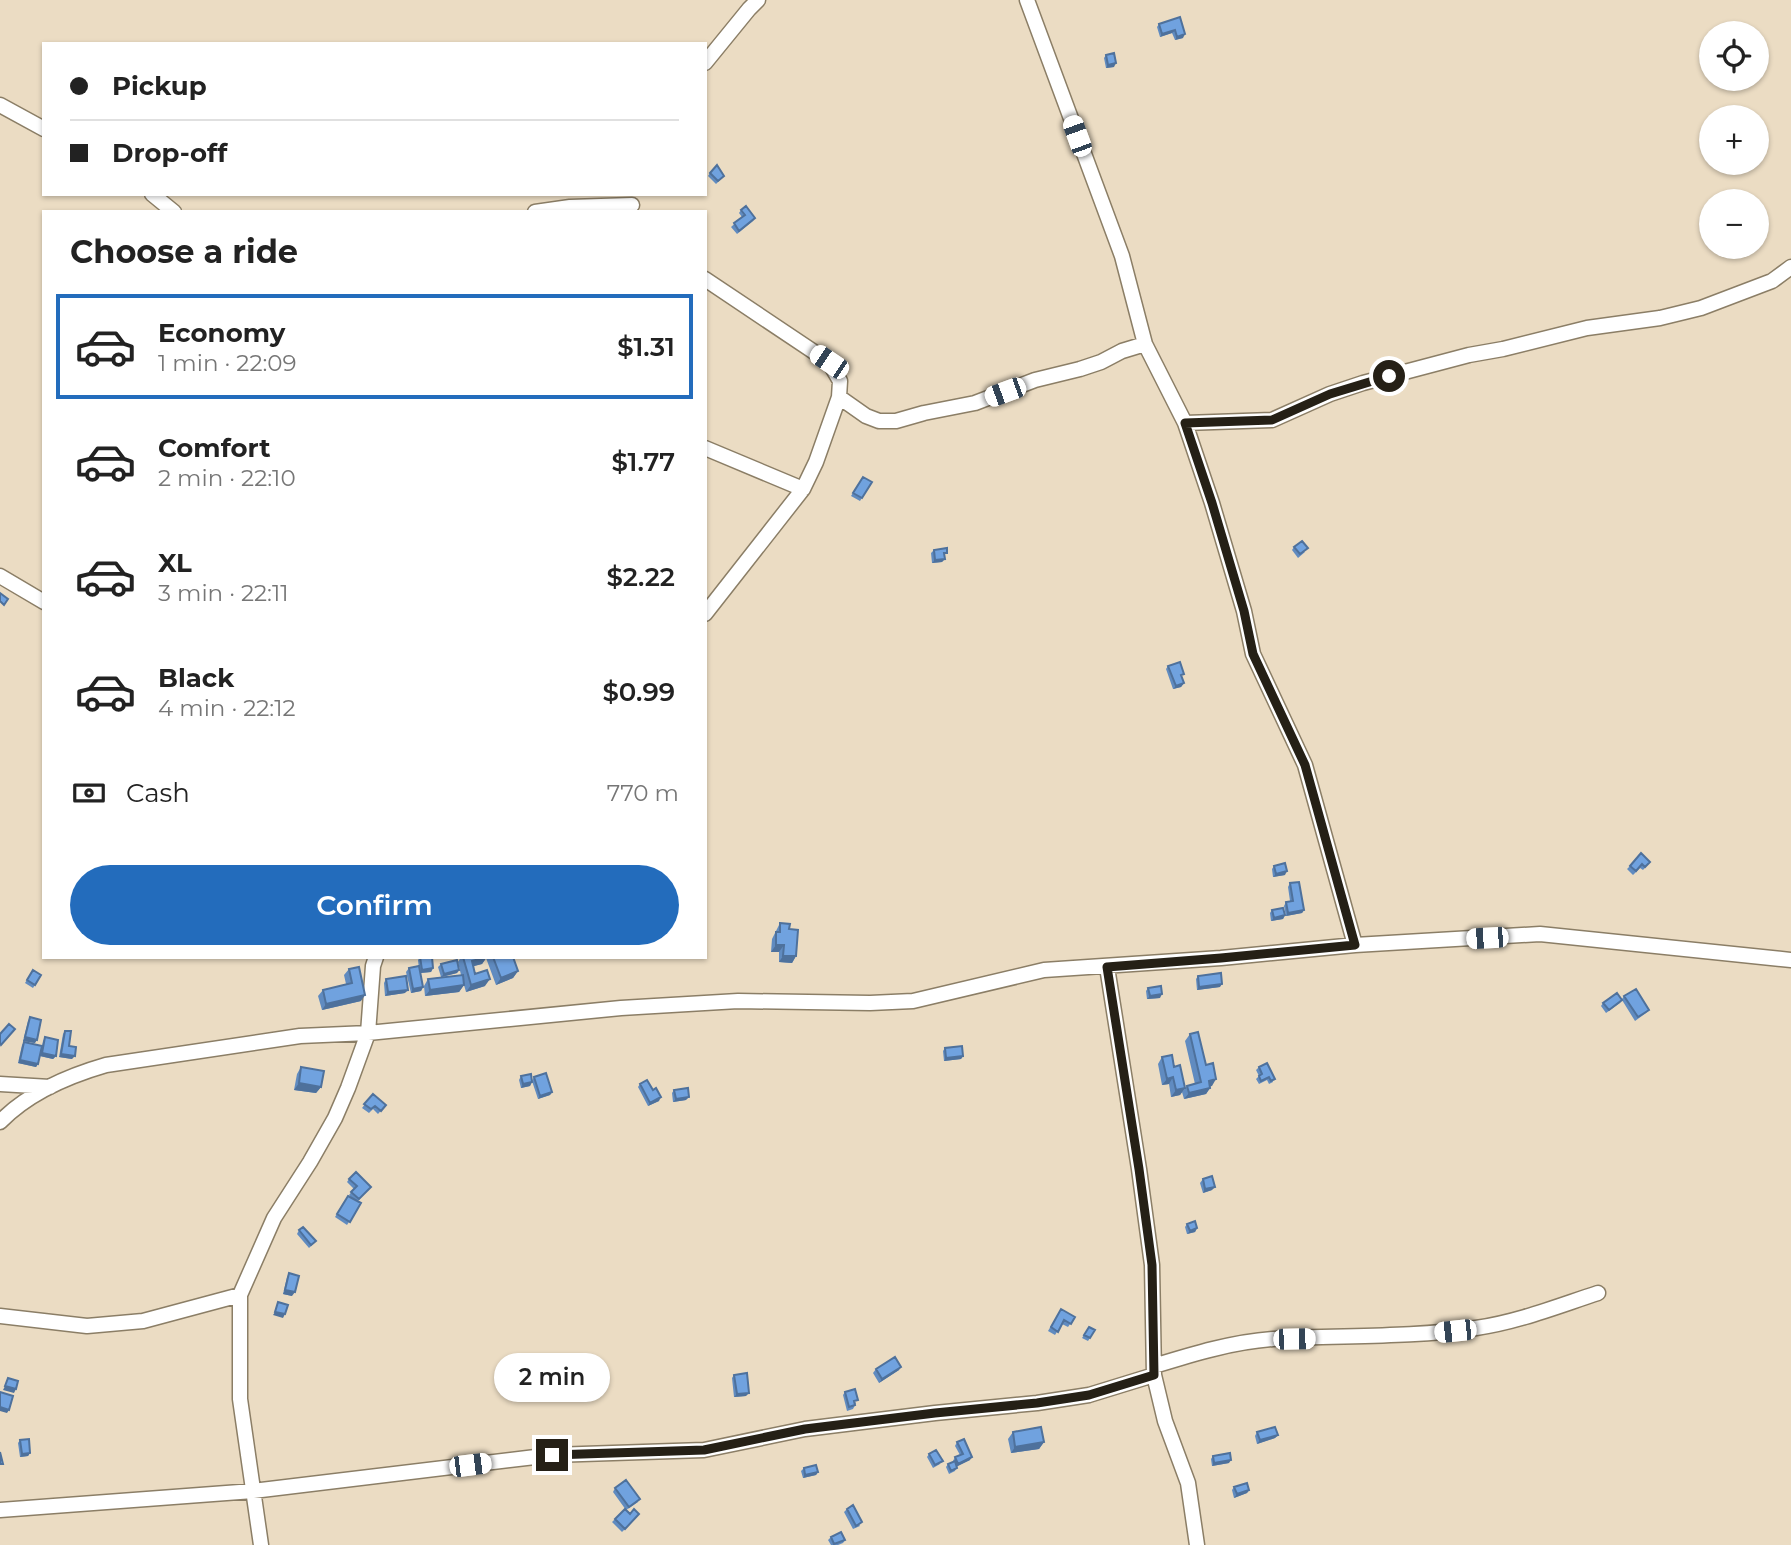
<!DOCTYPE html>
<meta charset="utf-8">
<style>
body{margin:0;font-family:Montserrat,sans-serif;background:#f6f6f6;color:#222;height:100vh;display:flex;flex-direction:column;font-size:26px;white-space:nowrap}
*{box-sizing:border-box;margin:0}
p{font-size:23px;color:#767676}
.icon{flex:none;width:38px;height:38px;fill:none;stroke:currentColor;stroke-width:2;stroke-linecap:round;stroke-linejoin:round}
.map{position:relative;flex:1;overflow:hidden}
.drawer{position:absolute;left:42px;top:210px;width:665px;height:749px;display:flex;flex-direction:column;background:#fff;border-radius:0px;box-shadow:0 2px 5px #0004}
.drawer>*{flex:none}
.guide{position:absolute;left:42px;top:42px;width:665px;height:154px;border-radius:0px;box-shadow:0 2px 5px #0004;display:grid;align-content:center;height:154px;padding:0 28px;background:#fff}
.controls{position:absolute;left:1699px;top:21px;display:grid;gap:14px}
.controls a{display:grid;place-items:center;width:70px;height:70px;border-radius:50%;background:#fff;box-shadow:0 2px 5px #0004;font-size:35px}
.end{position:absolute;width:32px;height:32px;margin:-16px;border:9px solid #252016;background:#fff;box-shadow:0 0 0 4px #fff}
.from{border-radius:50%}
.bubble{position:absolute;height:49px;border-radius:24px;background:#fff;box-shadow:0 2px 5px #0004;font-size:23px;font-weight:600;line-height:49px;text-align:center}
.car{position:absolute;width:21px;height:42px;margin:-21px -10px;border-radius:9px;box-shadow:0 0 5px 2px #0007;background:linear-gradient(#fff 24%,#345 0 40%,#fff 0 76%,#345 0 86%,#fff 0)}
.guide b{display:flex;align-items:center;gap:24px;height:66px;font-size:26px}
.guide b+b{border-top:2px solid #e0e0e0}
.guide i{width:18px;height:18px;background:#222}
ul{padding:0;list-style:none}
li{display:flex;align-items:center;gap:21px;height:105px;margin:0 14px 10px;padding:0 14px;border:4px solid transparent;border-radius:0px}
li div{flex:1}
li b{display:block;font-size:26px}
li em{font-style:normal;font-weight:600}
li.selected{border-color:#236cbc}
li>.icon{width:63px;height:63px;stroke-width:1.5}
h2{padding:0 28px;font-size:32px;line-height:84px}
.pay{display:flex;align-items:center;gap:18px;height:77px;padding:0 28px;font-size:26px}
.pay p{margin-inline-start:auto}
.action{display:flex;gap:14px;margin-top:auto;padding:14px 28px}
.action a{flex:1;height:80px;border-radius:42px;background:#236cbc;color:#fff;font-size:28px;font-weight:600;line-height:80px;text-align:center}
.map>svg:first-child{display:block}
</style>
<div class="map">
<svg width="1791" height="1545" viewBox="0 0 1791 1545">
<rect width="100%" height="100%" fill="#ebdcc3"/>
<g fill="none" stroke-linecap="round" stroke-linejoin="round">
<defs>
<path id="minor" d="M1027,0L1122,256L1145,344L1185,423L1212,503L1244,611L1253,654L1305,765L1355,945
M705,63L749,9L758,0
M0,105L44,129
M152,194L174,212
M535,212L570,207L632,205
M705,279L829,362L840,381L839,397L816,462L803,489L705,614
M839,397L866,416L879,421H896L924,413L975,403L1035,380L1080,369L1101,362L1122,351L1145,344
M1185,423L1272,420L1330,394L1363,383L1469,355L1503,349L1587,328L1660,318L1701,308L1772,281L1791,267
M705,448L803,489
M0,576L44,602
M1107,967L1139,1169L1152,1265L1154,1375L1165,1421L1188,1483L1197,1545
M0,1084L50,1087
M0,1122C28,1093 68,1076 106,1065L300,1036L368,1033L621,1008L738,1001L870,1003L913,1001L1044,970L1221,958L1355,945L1540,934L1791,960
M0,1316L87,1326L143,1321L240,1295
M1154,1366C1193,1354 1232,1342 1273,1339C1341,1335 1408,1338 1476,1328C1518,1322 1558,1306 1598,1293
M0,1510L253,1491L552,1455L704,1450L805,1429L935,1413L1037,1403L1089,1395L1154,1375
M261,1545L240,1399V1295L274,1218L310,1162L335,1118L348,1088L368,1033L373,966L376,957"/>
</defs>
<use href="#minor" stroke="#8b7e66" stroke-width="17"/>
<use href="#minor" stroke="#fff" stroke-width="14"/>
</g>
<path fill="#608bc0" d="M1180,17L1183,38L1175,40L1172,33L1160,37L1157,27L1159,24Z
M1106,55L1114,67L1106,68L1104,58Z
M710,173L721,179L716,184L708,176Z
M741,210L755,218L753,221L737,234L731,227L742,217L739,213Z
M863,477L872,482L860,501L851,496Z
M1294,547L1305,552L1298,558L1292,550Z
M934,550L945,556L942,562L932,563L931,553Z
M1168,666L1182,677L1184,683L1181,687L1173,689L1166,669Z
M1650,862L1643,870L1640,868L1633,875L1627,869L1630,866Z
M1274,866L1285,875L1273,877L1272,869Z
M1290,883L1304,910L1302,913L1286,916L1284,906L1286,902L1290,901L1288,887Z
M1272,910L1285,915L1283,919L1271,921L1270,913Z
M780,923L789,929L796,956L792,963L779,962V952H771L772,939Z
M420,957L433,968L431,972L420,973L423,987L421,991L411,993L406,972L409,968L419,969L418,960Z
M461,957H513L518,971L513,978L496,985L486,958L482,964L473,966L475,974L485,986L466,992L464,985L459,992L425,996L424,986L428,979L441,977L438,967L441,964L459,970L457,973L442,977L461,975L458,962Z
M349,969L361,1001L322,1010L318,996L323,990L346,984L344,975Z
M33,970L41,975L33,988L25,983Z
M1198,976L1220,987L1197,990L1196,979Z
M386,979L405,993L385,996L384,983Z
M1148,988L1160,998L1147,999L1146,991Z
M1624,996L1649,1010L1646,1013L1635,1021L1622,1000L1620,1003L1606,1013L1601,1006L1603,1003L1622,999Z
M30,1017L35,1043L23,1041L28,1021Z
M65,1031L69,1046L72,1059L59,1057L63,1034Z
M1190,1034L1206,1065L1212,1086H1210V1088L1206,1094L1184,1099L1182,1092L1187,1086L1195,1084L1185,1041Z
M45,1037L56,1056L53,1059L40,1056L38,1064L36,1067L18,1063L22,1045L24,1042L42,1046L43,1041Z
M945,1048L963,1056L961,1059L944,1061L943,1051Z
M1162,1057L1174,1067L1185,1088L1180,1095L1171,1097L1169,1084L1162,1085L1158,1064Z
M1267,1063L1273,1082L1269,1084L1267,1080L1259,1084L1256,1079L1259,1076L1256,1070L1259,1067Z
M301,1067L321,1087L316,1093L294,1090L297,1074Z
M521,1076L532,1081L534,1077L552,1092L550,1095L538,1099L532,1081L530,1086L521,1088L519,1080Z
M640,1084L659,1101L648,1106L638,1087Z
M674,1090L686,1100L673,1102L672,1093Z
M373,1094L386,1105L378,1114L373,1109L369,1113L362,1108Z
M349,1179L371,1187L358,1201L361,1203L347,1225L335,1217L348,1196L352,1198L349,1195L354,1189L347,1182Z
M1203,1179L1212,1190L1203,1193L1200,1183Z
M1187,1224L1197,1228L1195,1232L1187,1234L1185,1227Z
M299,1230L316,1241L309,1248L297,1234Z
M289,1273L292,1296L283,1294L287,1277Z
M1061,1309L1075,1317L1068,1327L1062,1324L1055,1335L1048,1331Z
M1089,1327L1095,1330L1088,1341L1082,1338Z
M876,1369L899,1370L879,1383L873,1373Z
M734,1375L746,1396L734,1397L732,1378Z
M845,1392L856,1403L853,1409L847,1411L843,1395Z
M1013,1432L1044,1442L1039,1449L1011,1453L1008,1439Z
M1257,1432L1278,1435L1275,1438L1257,1444L1255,1436Z
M20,1440L30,1453L28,1456L20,1457L18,1443Z
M957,1442L970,1460L957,1466L955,1471L949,1474L946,1467L948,1464L953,1462V1461L955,1457L960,1455L955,1446Z
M929,1454L940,1464L933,1468L927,1457Z
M1213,1456L1229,1463L1212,1466L1211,1459Z
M804,1468L818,1472L816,1475L803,1478L801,1471Z
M1234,1487L1249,1490L1247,1493L1234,1498L1232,1490Z
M615,1488L638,1502L626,1510L637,1517L622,1532L612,1522L615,1519L626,1510L613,1492Z
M847,1509L860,1526L853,1529L844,1512Z
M831,1537L845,1540L843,1543L838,1545H831L828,1540Z"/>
<path fill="#4e719c" d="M1175,30L1172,33L1160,37L1162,34Z
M1185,34L1183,38L1175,40L1177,37Z
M1116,63L1114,67L1106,68L1108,65Z
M945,559L942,562L932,563L935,560Z
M1184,683L1181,687L1173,689L1176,686Z
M1287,871L1285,875L1273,877L1276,874Z
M1304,910L1302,913L1286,916L1288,913Z
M1285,915L1283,919L1271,921L1274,918Z
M776,945H784L779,952H771Z
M783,956H796L792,963L779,962Z
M487,957L482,964L467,968L472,961Z
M433,968L431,972L420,973L422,970Z
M459,970L457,973L441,977L444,974Z
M518,971L513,978L496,985L501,978Z
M490,979L485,986L466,992L471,985Z
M1222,984L1220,987L1197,990L1199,987Z
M464,985L459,992L425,996L430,990Z
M423,987L421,991L411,993L413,989Z
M408,990L405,993L385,996L388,992Z
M1162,994L1160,998L1147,999L1150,996Z
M365,995L361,1001L322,1010L326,1004Z
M25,1037L37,1040L35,1043L23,1041Z
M42,1053L56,1056L53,1059L40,1056Z
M61,1054L75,1056L72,1059L59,1057Z
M963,1056L961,1059L944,1061L946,1058Z
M20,1060L38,1064L36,1067L18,1063Z
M1173,1077L1169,1084L1162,1085L1167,1079Z
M1216,1079L1212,1086L1204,1088L1209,1081Z
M532,1082L530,1086L521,1088L523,1084Z
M299,1083L321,1087L316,1093L294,1090Z
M1185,1088L1180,1095L1171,1097L1176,1090Z
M1210,1088L1206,1094L1184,1099L1189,1093Z
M552,1092L550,1095L538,1099L540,1096Z
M661,1097L659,1101L648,1106L650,1103Z
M689,1097L686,1100L673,1102L676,1099Z
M1215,1187L1212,1190L1203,1193L1205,1189Z
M1197,1228L1195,1232L1187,1234L1190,1231Z
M285,1290L295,1292L292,1296L283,1294Z
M275,1312L285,1314L283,1318L273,1315Z
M901,1367L899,1370L879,1383L882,1379Z
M5,1386L16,1389L14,1393L3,1390Z
M749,1393L746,1396L734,1397L737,1394Z
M0,1407L9,1410L7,1413L0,1411Z
M1278,1435L1275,1438L1257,1444L1260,1440Z
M1044,1442L1039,1449L1011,1453L1015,1447Z
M30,1453L28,1456L20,1457L22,1454Z
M972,1457L970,1460L956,1467L958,1464Z
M1231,1460L1229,1463L1212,1466L1214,1463Z
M818,1472L816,1475L803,1478L805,1475Z
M1249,1490L1247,1493L1234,1498L1237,1494Z"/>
<path fill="#70a2df" stroke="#4e719c" stroke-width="2" d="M1180,17L1185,34L1177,37L1175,30L1162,34L1159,24Z
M1114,53L1116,63L1108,65L1106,55Z
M717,165L724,176L718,181L710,173Z
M746,206L755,218L739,231L734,223L745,215L741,210Z
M863,477L872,482L862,498L853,493Z
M1302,541L1308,548L1300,554L1294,547Z
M947,548V553H944L945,559L935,560L934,550Z
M0,593L8,599L4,605L0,601Z
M1180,662L1184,674L1181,675L1184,683L1176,686L1168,666Z
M1641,853L1650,862L1645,867L1642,864L1636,871L1630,866Z
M1285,863L1287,871L1276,874L1274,866Z
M1299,882L1304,910L1288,913L1286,902L1293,901L1290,883Z
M1283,908L1285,915L1274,918L1272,910Z
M780,923L790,924L789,929L798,930L796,956H783L784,945H776V932H780Z
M420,957H432L433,968L422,970Z
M463,957H487L472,961L475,974L487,970L490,979L471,985Z
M493,957H513L518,971L501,978Z
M457,960L459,970L444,974L441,964Z
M419,966L423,987L413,989L409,968Z
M359,967L365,995L326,1004L323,990L352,983L349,969Z
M33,970L41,975L35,985L27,980Z
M1221,973L1222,984L1199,987L1198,976Z
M463,975L464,985L430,990L428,979Z
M406,976L408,990L388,992L386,979Z
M1161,986L1162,994L1150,996L1148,988Z
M1636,989L1649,1010L1638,1017L1624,996Z
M1617,993L1622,1000L1609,1010L1603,1003Z
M30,1017L41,1020L37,1040L25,1037Z
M9,1024L15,1029L1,1045L0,1043V1034Z
M65,1031H71L69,1046L76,1047L75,1056L61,1054Z
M1198,1032L1206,1065L1213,1063L1216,1079L1209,1081L1210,1088L1189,1093L1187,1086L1201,1082L1190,1034Z
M45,1037L58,1040L56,1056L42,1053Z
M24,1042L42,1046L38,1064L20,1060Z
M962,1046L963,1056L946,1058L945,1048Z
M1172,1055L1174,1067L1180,1065L1185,1088L1176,1090L1173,1077L1167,1079L1162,1057Z
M1267,1063L1275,1079L1271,1081L1269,1077L1261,1081L1259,1076L1262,1074L1259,1067Z
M301,1067L324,1071L321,1087L299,1083Z
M546,1073L552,1092L540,1096L534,1077Z
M531,1074L532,1082L523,1084L521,1076Z
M647,1080L653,1090L656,1088L661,1097L650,1103L640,1084Z
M688,1088L689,1097L676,1099L674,1090Z
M373,1094L386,1105L381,1111L375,1106L371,1109L364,1104Z
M356,1172L371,1187L359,1199L351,1192L357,1186L349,1179Z
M1212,1176L1215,1187L1205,1189L1203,1179Z
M348,1196L361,1203L350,1222L337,1214Z
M1195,1221L1197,1228L1190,1231L1187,1224Z
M303,1227L316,1241L311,1245L299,1230Z
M289,1273L299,1276L295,1292L285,1290Z
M278,1302L288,1305L285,1314L275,1312Z
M1061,1309L1075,1317L1071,1324L1064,1320L1058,1332L1051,1327Z
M1089,1327L1095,1330L1090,1338L1084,1335Z
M895,1357L901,1367L882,1379L876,1369Z
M747,1373L749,1393L737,1394L734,1375Z
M8,1378L18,1381L16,1389L5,1386Z
M855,1389L858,1400L854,1401L855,1405L849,1407L845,1392Z
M0,1392L13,1396L9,1410L0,1407Z
M1041,1427L1044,1442L1015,1447L1013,1432Z
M1275,1427L1278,1435L1260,1440L1257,1432Z
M29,1439L30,1453L22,1454L20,1440Z
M964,1439L972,1457L958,1464L955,1457L963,1454L957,1442Z
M936,1450L943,1461L935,1465L929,1454Z
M0,1452L3,1464H0Z
M1230,1453L1231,1460L1214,1463L1213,1456Z
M955,1461L957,1468L951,1471L948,1464Z
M816,1465L818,1472L805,1475L804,1468Z
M626,1480L640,1499L629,1507L615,1488Z
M1247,1483L1249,1490L1237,1494L1234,1487Z
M853,1505L862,1522L856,1526L847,1509Z
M625,1509L630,1514L634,1509L639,1514L625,1529L615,1519Z
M841,1532L845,1540L834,1544L831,1537Z"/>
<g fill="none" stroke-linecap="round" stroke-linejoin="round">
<path stroke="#252016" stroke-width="9" d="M552,1455L704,1450L805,1429L935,1413L1037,1403L1089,1395L1154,1375L1152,1265L1139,1169L1107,967L1221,958L1355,945L1305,765L1253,654L1244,611L1212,503L1185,423L1272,420L1330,394L1389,376"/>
</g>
</svg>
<div class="controls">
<a><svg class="icon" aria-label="locate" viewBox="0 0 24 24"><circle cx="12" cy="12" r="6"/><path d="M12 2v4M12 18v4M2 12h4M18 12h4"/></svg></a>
<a>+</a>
<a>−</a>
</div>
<i class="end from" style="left:1389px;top:376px"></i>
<i class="end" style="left:552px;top:1455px"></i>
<div class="bubble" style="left:494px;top:1353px;width:116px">2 min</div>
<i class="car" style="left:1077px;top:136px;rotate:340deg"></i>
<i class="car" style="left:829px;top:362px;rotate:304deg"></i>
<i class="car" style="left:1005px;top:392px;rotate:250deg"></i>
<i class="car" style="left:1487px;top:938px;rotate:267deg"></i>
<i class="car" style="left:1455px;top:1331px;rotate:264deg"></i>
<i class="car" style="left:1294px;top:1339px;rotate:89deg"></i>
<i class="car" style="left:470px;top:1465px;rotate:83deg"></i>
<div class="guide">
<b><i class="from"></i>Pickup</b>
<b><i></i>Drop-off</b>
</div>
<section class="drawer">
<h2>Choose a ride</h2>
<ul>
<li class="selected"><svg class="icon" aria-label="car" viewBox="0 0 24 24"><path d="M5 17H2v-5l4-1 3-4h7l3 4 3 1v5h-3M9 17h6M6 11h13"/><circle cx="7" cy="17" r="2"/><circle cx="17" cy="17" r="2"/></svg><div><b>Economy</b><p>1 min · 22:09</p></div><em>$1.31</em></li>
<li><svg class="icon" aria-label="car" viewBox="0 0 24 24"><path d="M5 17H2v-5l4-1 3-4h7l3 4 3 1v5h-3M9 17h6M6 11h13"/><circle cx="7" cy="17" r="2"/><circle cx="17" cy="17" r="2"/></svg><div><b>Comfort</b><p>2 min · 22:10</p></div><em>$1.77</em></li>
<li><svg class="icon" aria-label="car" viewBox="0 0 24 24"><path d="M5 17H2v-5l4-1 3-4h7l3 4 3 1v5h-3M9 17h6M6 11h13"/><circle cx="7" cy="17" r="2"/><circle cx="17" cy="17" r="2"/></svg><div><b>XL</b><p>3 min · 22:11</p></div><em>$2.22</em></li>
<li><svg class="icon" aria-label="car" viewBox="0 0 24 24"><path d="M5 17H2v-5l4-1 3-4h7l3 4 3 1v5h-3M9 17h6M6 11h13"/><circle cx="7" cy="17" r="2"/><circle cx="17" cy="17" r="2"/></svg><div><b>Black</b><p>4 min · 22:12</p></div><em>$0.99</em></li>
</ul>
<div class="pay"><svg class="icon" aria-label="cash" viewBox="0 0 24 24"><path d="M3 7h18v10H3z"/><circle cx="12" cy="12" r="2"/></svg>Cash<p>770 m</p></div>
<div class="action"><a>Confirm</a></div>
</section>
</div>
